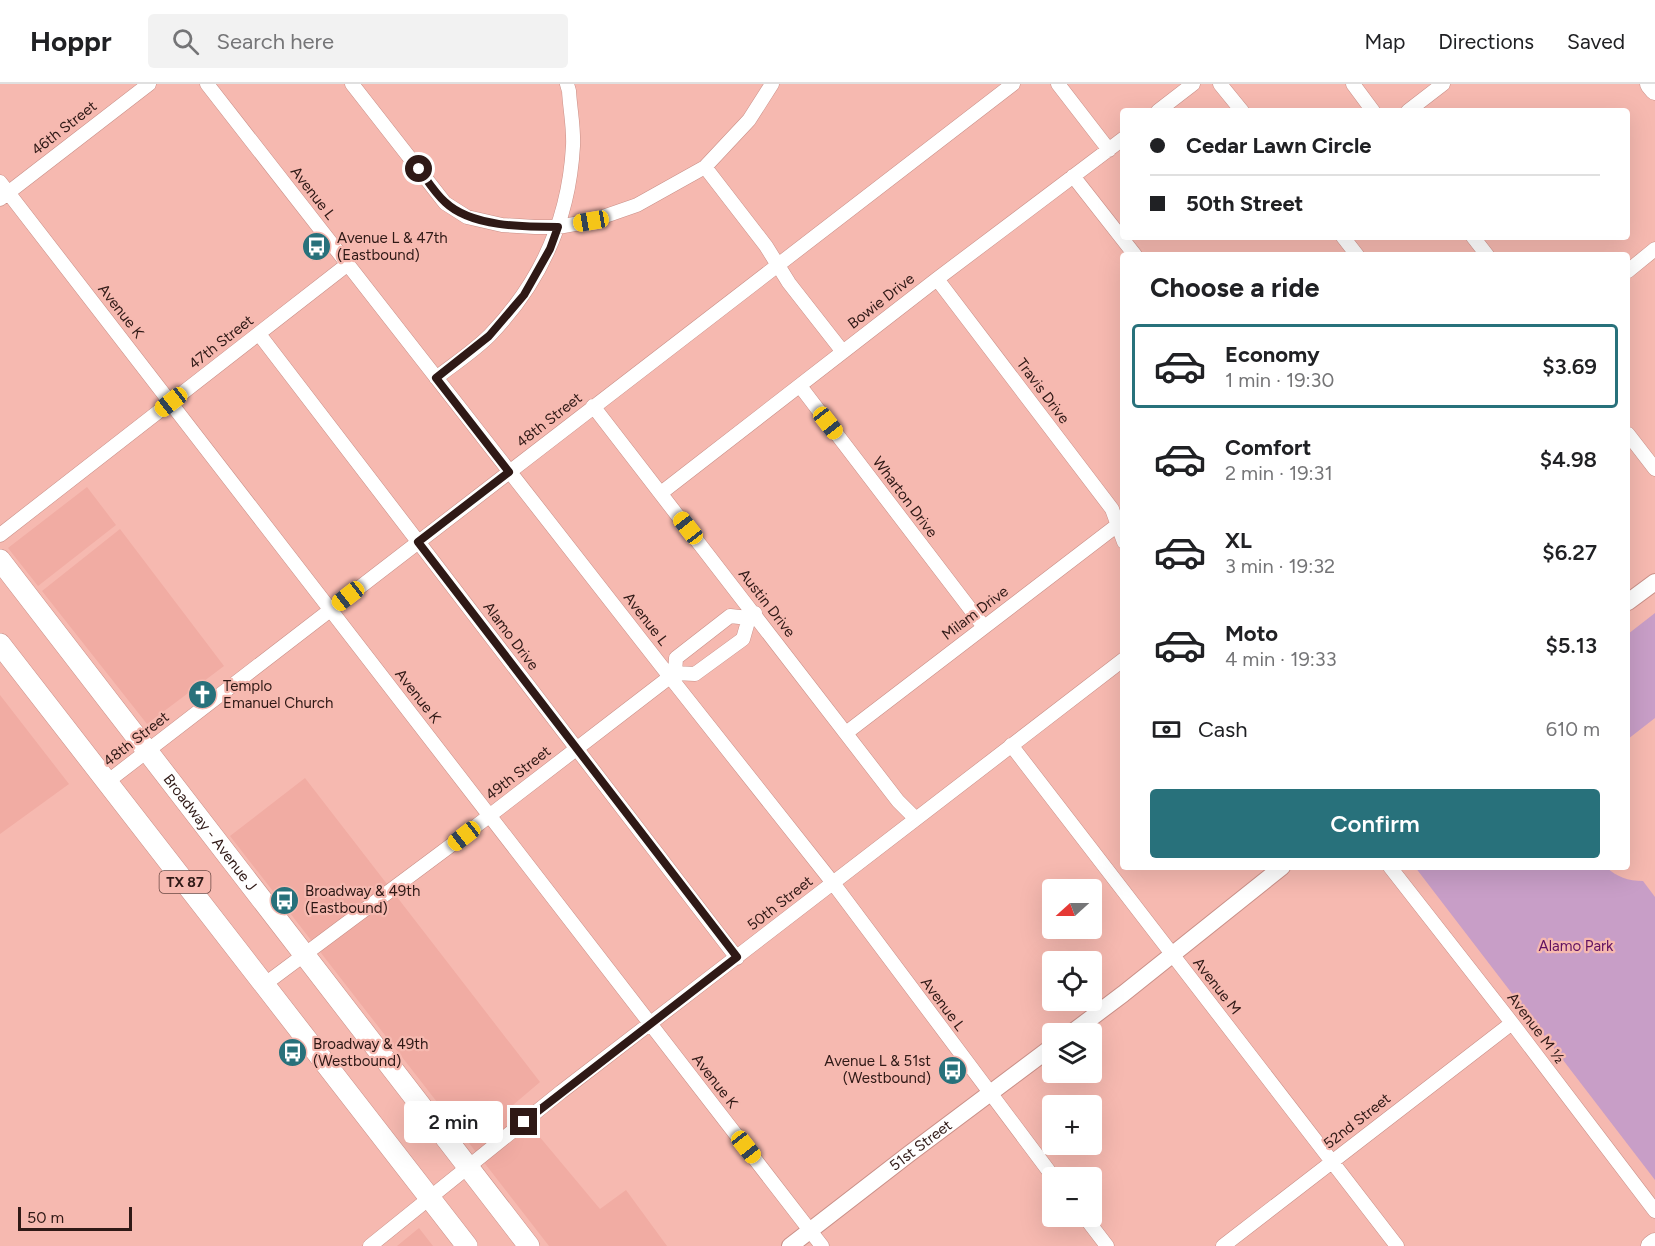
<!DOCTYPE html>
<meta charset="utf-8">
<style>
body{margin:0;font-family:Figtree,sans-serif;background:#f2f2f2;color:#202124;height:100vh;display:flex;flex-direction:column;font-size:22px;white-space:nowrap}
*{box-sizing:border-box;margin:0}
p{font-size:20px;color:#757577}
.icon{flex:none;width:33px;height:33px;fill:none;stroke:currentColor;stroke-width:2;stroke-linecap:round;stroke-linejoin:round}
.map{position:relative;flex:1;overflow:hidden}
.drawer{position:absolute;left:1120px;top:168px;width:510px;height:618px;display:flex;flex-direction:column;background:#fff;border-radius:6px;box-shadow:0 6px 24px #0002}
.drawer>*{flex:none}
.banner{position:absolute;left:1120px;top:24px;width:510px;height:132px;border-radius:6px;box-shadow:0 6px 24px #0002;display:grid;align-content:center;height:132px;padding:0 30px;background:#fff}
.needle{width:39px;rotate:249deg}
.controls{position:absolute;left:1042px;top:795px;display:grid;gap:12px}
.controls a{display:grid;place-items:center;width:60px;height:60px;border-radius:6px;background:#fff;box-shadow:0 6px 24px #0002;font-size:30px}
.scale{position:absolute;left:18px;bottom:15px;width:114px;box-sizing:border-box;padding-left:6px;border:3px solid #2f1916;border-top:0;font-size:16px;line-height:21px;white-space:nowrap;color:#2f1916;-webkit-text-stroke:4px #f6b9b0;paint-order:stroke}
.end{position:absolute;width:27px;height:27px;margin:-14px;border:8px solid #2f1916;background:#fff;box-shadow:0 0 0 3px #fff}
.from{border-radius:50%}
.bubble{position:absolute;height:42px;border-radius:6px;background:#fff;box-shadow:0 6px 24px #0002;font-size:20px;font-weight:600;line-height:42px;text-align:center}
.car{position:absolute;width:18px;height:36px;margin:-18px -9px;border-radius:8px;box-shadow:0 0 4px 2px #0007;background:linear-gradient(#f5c518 24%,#345 0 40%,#f5c518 0 76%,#345 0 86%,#f5c518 0)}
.banner b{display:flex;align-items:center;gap:21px;height:57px;font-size:22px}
.banner b+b{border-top:2px solid #e0e0e0}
.banner i{width:15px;height:15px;background:#202124}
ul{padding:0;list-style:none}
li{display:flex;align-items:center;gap:18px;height:84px;margin:0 12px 9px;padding:0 18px;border:3px solid transparent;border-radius:6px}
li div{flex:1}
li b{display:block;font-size:22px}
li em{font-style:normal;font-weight:600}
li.current{border-color:#28717b}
li>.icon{width:54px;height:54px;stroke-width:1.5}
h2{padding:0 30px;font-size:27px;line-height:72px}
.pay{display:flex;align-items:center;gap:15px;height:66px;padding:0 30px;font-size:22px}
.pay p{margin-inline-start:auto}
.cta{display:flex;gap:12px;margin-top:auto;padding:12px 30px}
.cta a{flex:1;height:69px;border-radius:6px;background:#28717b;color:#fff;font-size:24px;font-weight:600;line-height:69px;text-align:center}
header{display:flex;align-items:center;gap:36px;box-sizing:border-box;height:84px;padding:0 30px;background:#fff;border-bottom:2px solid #e0e0e0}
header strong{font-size:28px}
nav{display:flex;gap:33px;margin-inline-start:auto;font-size:21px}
.search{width:420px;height:54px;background:#f2f2f2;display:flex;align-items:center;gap:15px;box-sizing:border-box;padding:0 21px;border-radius:6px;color:#757577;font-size:22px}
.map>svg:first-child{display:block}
</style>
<header>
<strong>Hoppr</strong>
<div class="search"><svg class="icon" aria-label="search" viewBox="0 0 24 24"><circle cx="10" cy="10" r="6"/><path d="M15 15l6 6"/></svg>Search here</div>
<nav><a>Map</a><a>Directions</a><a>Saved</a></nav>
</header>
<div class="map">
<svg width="1655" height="1162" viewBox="0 0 1655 1162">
<rect width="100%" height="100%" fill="#f6b9b0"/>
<path fill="#f1aca3" d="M87,403L116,441L38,502L8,464Z
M120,445L224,582L147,640L42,507Z
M0,611L69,700L0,750Z
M305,694L540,998L513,1021L600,1125L626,1106L667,1162H549L230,752Z
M419,1144L433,1162H397Z"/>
<path fill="#c89ec7" d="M1655,529V634L1628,655V550Z
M1415,783H1606C1617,793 1628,797 1643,797L1655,813V1096Z"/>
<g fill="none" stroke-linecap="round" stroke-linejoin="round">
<defs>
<path id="minor" d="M207,0L670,593L833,799L1054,1094
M352,0L445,119L467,133L502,141L535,143H558L591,137L637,121L705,83L749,36L772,0
M1058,0L1109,66
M1220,0L1242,27
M1353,0L1373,27
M1158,27L1193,0
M1408,27L1443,0
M705,83L766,162L789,199L843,268
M1073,92L1135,171
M0,98L822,1162
M0,115L149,0
M1343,153L1357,171
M1473,153L1487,171
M1628,187L1655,165
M937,195L1112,425L1124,458
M259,250L737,874
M436,294C454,280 474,267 490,251C541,198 569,135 573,62C574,44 570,25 569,7L567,0
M800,302L984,543
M593,322L898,717L916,735
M1628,350L1655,385
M661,409L937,195L1124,54
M0,451L348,180
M675,589L676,574L730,532L749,534
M846,649L1124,436
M1011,661L1397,1162
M107,698L1013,0
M1390,783L1512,939L1655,1127
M265,900L450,762L675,589L695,590L743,555L749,534L755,529
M1084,1132L1107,1162
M370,1162L561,1008L1124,575
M1223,1162L1512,939"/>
<g id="tertiary">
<path d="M1628,518L1655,498"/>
<path d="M1070,950L1123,910L1282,783"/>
<path id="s1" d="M790,1162L909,1070L1053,962"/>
</g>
<path id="secondary" d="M1650,0L1655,6
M1651,1162L1655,1159"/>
<g id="primary">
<path id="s2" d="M0,476L529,1162"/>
<path d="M0,560L467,1162"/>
</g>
</defs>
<use href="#minor" stroke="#c98f87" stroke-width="15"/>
<use href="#tertiary" stroke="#c98f87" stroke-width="18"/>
<use href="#secondary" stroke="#c98f87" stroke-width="21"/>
<use href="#primary" stroke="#c98f87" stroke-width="22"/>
<use href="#minor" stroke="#fff" stroke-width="14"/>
<use href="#tertiary" stroke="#fff" stroke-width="16"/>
<use href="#secondary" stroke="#fff" stroke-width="20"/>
<use href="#primary" stroke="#fff" stroke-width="21"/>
</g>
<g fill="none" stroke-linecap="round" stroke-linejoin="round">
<path stroke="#2f1916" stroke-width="8" d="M419,85C427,96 435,109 445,118C471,143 524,143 558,143L550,165L524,211L489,252L436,294L509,388L418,458L737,873L524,1038"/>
</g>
<defs>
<symbol id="bus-disc" viewBox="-11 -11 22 22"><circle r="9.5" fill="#28717b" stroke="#f6b9b0"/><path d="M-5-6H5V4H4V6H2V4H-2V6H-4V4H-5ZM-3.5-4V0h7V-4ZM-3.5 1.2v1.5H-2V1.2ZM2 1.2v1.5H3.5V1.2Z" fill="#fff"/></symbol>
<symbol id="church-disc" viewBox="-11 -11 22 22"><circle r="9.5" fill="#28717b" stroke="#f6b9b0"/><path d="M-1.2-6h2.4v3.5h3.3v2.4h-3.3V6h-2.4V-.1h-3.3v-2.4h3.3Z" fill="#fff"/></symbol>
</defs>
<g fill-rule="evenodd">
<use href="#bus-disc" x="300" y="146" width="33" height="33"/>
<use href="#church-disc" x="186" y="594" width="33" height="33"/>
<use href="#bus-disc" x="268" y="800" width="33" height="33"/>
<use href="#bus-disc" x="276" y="952" width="33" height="33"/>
<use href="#bus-disc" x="936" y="970" width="33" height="33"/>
</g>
<g text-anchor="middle" stroke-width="4.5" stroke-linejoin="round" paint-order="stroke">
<rect fill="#f6b9b0" stroke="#6b4944" stroke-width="1.5" x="159.5" y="787" width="51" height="22" rx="4.5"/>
<g font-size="14" font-weight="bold" fill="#2f1916">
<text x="185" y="803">TX 87</text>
</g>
<g font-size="15" fill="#2f1916" stroke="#f6b9b0">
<text transform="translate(64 44) rotate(-38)" y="5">46th Street</text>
<text transform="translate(313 109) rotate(52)" y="5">Avenue L</text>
<text transform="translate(881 217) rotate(-38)" y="5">Bowie Drive</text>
<text transform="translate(121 227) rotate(52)" y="5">Avenue K</text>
<text transform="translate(221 258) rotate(-38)" y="5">47th Street</text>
<text transform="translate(1043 307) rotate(53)" y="5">Travis Drive</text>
<text transform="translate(549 336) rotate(-38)" y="5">48th Street</text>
<text transform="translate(905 413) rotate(53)" y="5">Wharton Drive</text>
<text transform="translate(767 519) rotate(52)" y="5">Austin Drive</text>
<text transform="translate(975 529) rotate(-37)" y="5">Milam Drive</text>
<text transform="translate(646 535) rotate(52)" y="5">Avenue L</text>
<text transform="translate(511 552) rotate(53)" y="5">Alamo Drive</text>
<text transform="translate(418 612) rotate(52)" y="5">Avenue K</text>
<text transform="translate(136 655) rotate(-38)" y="5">48th Street</text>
<text transform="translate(518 689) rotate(-38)" y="5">49th Street</text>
<text dy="5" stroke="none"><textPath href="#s2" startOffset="344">Broadway - Avenue J</textPath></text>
<text transform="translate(780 819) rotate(-38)" y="5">50th Street</text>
<text transform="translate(1217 902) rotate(52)" y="5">Avenue M</text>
<text transform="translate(943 920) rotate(53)" y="5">Avenue L</text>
<text transform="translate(1536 944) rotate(53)" y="5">Avenue M ½</text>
<text transform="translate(715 997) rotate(52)" y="5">Avenue K</text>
<text transform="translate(1357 1037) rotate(-38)" y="5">52nd Street</text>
<text dy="5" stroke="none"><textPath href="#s1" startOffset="165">51st Street</textPath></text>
</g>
<g font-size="15" fill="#2f1916" stroke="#f6b9b0" text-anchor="start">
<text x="337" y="159">Avenue L &amp; 47th<tspan x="337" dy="17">(Eastbound)</tspan></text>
<text x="223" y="607">Templo<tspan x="223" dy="17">Emanuel Church</tspan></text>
<text x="305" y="812">Broadway &amp; 49th<tspan x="305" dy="17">(Eastbound)</tspan></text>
<text x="313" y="965">Broadway &amp; 49th<tspan x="313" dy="17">(Westbound)</tspan></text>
<text x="931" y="982" text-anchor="end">Avenue L &amp; 51st<tspan x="931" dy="17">(Westbound)</tspan></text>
</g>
<g font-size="15" fill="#611261" stroke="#f6b9b0">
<text x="1576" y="867">Alamo Park</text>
</g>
</g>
</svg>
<div class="controls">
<a><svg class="needle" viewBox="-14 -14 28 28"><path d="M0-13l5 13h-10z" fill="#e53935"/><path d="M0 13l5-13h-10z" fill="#757577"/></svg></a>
<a><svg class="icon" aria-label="locate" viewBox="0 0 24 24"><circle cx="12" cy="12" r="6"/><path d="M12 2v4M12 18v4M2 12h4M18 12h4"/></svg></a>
<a><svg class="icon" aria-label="layers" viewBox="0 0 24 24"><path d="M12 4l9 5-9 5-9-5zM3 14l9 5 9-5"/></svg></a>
<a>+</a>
<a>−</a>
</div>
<div class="scale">50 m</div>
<i class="end from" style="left:419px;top:85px"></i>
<i class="end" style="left:524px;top:1038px"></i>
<div class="bubble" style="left:404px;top:1017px;width:99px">2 min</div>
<i class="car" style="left:591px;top:137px;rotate:260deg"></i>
<i class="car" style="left:171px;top:318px;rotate:232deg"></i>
<i class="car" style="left:828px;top:339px;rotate:142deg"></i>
<i class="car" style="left:688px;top:444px;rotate:322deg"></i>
<i class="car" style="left:348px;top:512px;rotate:232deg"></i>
<i class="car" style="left:464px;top:752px;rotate:232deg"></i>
<i class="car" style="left:746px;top:1063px;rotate:142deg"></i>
<div class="banner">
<b><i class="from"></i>Cedar Lawn Circle</b>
<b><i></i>50th Street</b>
</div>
<section class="drawer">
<h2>Choose a ride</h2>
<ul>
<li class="current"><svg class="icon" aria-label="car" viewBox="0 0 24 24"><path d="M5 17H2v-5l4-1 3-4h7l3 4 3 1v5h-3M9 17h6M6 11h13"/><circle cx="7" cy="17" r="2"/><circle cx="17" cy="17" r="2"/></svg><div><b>Economy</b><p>1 min · 19:30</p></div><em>$3.69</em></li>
<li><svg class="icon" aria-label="car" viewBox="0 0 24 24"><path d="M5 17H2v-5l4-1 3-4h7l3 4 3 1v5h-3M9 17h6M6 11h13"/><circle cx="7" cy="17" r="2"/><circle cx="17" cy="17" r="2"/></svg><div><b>Comfort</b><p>2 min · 19:31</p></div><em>$4.98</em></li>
<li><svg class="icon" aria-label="car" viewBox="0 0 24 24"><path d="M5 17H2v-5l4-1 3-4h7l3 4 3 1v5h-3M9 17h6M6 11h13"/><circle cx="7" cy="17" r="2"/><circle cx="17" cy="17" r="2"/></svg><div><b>XL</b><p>3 min · 19:32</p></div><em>$6.27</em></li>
<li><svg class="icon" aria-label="car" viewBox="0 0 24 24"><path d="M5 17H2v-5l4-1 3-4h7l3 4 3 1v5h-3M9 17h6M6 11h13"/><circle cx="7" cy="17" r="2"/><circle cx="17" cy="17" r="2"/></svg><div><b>Moto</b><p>4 min · 19:33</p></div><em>$5.13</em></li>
</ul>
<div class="pay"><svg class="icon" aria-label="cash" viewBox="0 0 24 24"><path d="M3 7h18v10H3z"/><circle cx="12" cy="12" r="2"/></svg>Cash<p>610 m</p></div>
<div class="cta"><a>Confirm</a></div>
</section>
</div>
